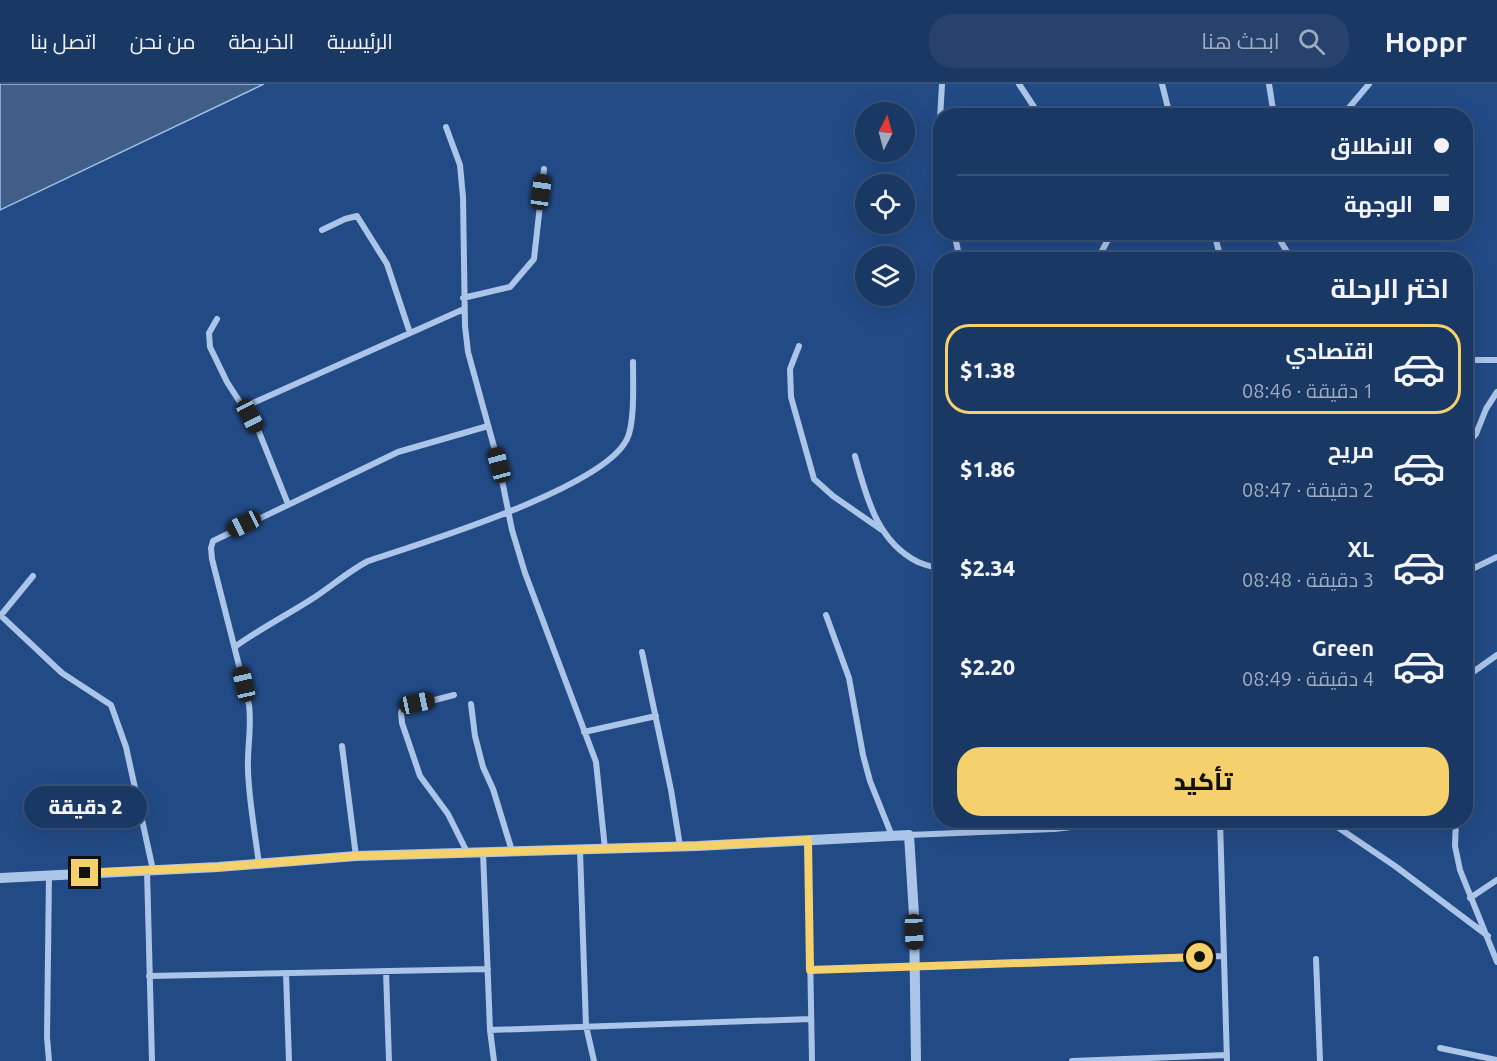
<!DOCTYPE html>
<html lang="ar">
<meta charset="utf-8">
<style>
body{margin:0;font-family:Ubuntu,Cairo,sans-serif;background:#27436d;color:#f1f3f6;direction:rtl;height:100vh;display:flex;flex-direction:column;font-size:22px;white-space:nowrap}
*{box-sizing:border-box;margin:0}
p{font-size:20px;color:#9facbf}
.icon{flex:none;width:33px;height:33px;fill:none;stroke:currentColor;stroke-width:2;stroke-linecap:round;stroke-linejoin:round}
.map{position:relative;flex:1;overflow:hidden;direction:ltr}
.drawer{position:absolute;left:933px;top:168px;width:540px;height:576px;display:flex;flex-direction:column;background:#1a3864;border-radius:24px;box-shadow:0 6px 24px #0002,0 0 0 2px #385278;direction:rtl}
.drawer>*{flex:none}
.guide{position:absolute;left:933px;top:24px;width:540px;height:132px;border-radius:24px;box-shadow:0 6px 24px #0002,0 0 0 2px #385278;direction:rtl;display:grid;align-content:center;height:132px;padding:0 24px;background:#1a3864}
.needle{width:39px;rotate:6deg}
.controls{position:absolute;left:855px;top:18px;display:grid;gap:12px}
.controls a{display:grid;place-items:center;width:60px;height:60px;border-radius:50%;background:#1a3864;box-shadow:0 6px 24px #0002,0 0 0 2px #385278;font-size:30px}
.end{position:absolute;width:27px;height:27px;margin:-14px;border:8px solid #f5d16d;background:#111;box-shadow:0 0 0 3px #111}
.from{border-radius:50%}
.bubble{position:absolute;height:42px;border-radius:21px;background:#1a3864;box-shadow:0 6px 24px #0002,0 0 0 2px #385278;font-size:20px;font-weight:800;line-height:42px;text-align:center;direction:rtl}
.car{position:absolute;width:18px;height:36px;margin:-18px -9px;border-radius:8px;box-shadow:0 0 4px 2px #0007;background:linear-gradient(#222 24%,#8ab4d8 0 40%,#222 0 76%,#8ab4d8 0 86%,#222 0)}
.guide b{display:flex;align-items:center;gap:21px;height:57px;font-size:22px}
.guide b+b{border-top:2px solid #385278}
.guide i{width:15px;height:15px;background:#f1f3f6}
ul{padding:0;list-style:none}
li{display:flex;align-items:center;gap:18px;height:90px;margin:0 12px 9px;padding:0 12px;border:3px solid transparent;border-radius:24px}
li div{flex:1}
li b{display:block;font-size:22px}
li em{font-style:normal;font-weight:800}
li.current{border-color:#f5d16d}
li>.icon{width:54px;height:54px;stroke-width:1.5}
h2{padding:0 24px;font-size:27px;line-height:72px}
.action{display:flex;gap:12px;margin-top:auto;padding:12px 24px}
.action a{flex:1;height:69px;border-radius:24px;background:#f5d16d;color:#111;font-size:24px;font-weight:800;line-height:69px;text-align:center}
header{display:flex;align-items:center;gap:36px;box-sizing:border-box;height:84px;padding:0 30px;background:#1a3864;border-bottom:2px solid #385278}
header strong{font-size:28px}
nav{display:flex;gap:33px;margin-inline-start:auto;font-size:21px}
.search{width:420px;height:54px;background:#27436d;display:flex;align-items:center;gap:15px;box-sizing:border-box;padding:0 21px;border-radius:24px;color:#9facbf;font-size:22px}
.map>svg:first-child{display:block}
</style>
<header>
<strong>Hoppr</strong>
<div class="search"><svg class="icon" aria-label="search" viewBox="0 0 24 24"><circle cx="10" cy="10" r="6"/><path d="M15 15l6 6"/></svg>ابحث هنا</div>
<nav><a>الرئيسية</a><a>الخريطة</a><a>من نحن</a><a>اتصل بنا</a></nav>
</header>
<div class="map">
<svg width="1497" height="977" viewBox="0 0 1497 977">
<rect width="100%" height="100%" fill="#224a85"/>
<path fill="#415e88" stroke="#9fc0ea" stroke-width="1.5" d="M0,0H264L0,126Z"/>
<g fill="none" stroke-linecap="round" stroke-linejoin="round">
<path stroke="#abc5e9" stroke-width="6" d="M1019,0L1040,32
M1162,0L1170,32
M1269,0L1274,32
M1342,32L1369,0
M446,43L460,81L463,113L465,242L468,268L499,381L512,446L525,489L596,678L605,765
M940,71V35L942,0
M322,146L345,135L357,132L387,180L410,249
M954,148L960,176
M1214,148L1221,176
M1275,148L1292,176
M1097,176L1110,152L1115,148
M463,214L510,203L534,175L544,85
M217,235L209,249L210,263L227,298L259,348L288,420
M799,262L790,285L791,313L814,395L833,412L882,446
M1466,276H1497
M244,323L464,225
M1466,361L1476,350L1486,325L1497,308
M855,372C866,412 877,458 918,478C925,481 933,483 940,485
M1466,488L1497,473
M0,531L62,589L111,621L126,663L153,786
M1,531L33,492
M826,531L849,594L863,671L870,697L892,752
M236,562C261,544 289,530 315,513C333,501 349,487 368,477C422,459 604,404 627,355C635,339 633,297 633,278
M642,568L671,706L680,762
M1466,593L1497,571
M454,611L404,624L401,628L402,639L420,692L448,730L467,768
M471,620L475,652L483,683L493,705L512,767
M584,648L656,632
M342,662L356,772
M993,736L994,747
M1220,736L1227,977
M1327,736L1395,782L1488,852
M1456,736L1455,762L1460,786L1497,878
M909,751L1054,745L1133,736
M808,756L812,977
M580,766L586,942L594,977
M483,768L490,946L494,977
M259,780C255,749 249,717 248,686C247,665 252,642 249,621L212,475L211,464L213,457L398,368L488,342
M147,786L152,977
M49,791L47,953L49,977
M1470,814L1497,796
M1316,875L1320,977
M810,886L1224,872
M386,887L389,977
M286,889L289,977
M149,892L488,885
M490,946L811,935
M1440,964L1497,976
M1072,977L1227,971"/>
<path stroke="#abc5e9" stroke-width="10" d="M0,794L218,783L356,772L697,762L909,751L914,831L916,977"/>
</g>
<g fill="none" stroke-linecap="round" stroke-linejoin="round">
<path stroke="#f5d16d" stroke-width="8" d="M85,789L218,783L356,772L697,762L808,756L810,886L1200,873"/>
</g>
</svg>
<div class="controls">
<a><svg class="needle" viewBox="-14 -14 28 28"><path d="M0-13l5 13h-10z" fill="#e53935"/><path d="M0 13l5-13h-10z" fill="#9facbf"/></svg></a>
<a><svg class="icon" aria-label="locate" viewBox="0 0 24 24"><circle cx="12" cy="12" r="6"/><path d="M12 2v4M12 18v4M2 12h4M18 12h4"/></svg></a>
<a><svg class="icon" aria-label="layers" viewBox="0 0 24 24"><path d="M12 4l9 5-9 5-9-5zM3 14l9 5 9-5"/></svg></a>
</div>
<i class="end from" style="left:1200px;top:873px"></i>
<i class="end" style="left:85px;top:789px"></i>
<div class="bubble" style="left:24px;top:702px;width:123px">2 دقيقة</div>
<i class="car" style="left:541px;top:108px;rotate:8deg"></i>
<i class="car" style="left:250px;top:332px;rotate:152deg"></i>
<i class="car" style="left:499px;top:381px;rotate:345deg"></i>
<i class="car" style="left:244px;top:440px;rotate:243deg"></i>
<i class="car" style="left:244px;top:600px;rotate:347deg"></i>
<i class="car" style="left:417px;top:619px;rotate:78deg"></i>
<i class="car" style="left:914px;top:848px;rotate:178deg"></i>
<div class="guide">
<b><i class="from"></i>الانطلاق</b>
<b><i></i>الوجهة</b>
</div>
<section class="drawer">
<h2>اختر الرحلة</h2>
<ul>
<li class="current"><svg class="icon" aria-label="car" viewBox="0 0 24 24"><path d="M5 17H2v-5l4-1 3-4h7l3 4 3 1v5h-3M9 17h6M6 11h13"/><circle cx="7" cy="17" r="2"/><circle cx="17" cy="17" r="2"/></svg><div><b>اقتصادي</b><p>1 دقيقة · 08:46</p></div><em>$1.38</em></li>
<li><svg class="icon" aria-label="car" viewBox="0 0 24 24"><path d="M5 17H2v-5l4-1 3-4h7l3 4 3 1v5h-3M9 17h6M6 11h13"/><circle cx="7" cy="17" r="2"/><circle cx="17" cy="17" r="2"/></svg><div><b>مريح</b><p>2 دقيقة · 08:47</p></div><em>$1.86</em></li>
<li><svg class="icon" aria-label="car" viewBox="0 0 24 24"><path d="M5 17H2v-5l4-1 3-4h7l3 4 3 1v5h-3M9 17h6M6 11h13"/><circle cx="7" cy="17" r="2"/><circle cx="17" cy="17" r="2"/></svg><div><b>XL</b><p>3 دقيقة · 08:48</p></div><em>$2.34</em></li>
<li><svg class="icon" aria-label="car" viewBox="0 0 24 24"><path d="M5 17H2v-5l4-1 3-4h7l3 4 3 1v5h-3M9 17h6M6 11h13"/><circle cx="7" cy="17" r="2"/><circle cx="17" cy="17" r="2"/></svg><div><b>Green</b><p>4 دقيقة · 08:49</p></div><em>$2.20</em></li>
</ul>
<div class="action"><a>تأكيد</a></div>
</section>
</div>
